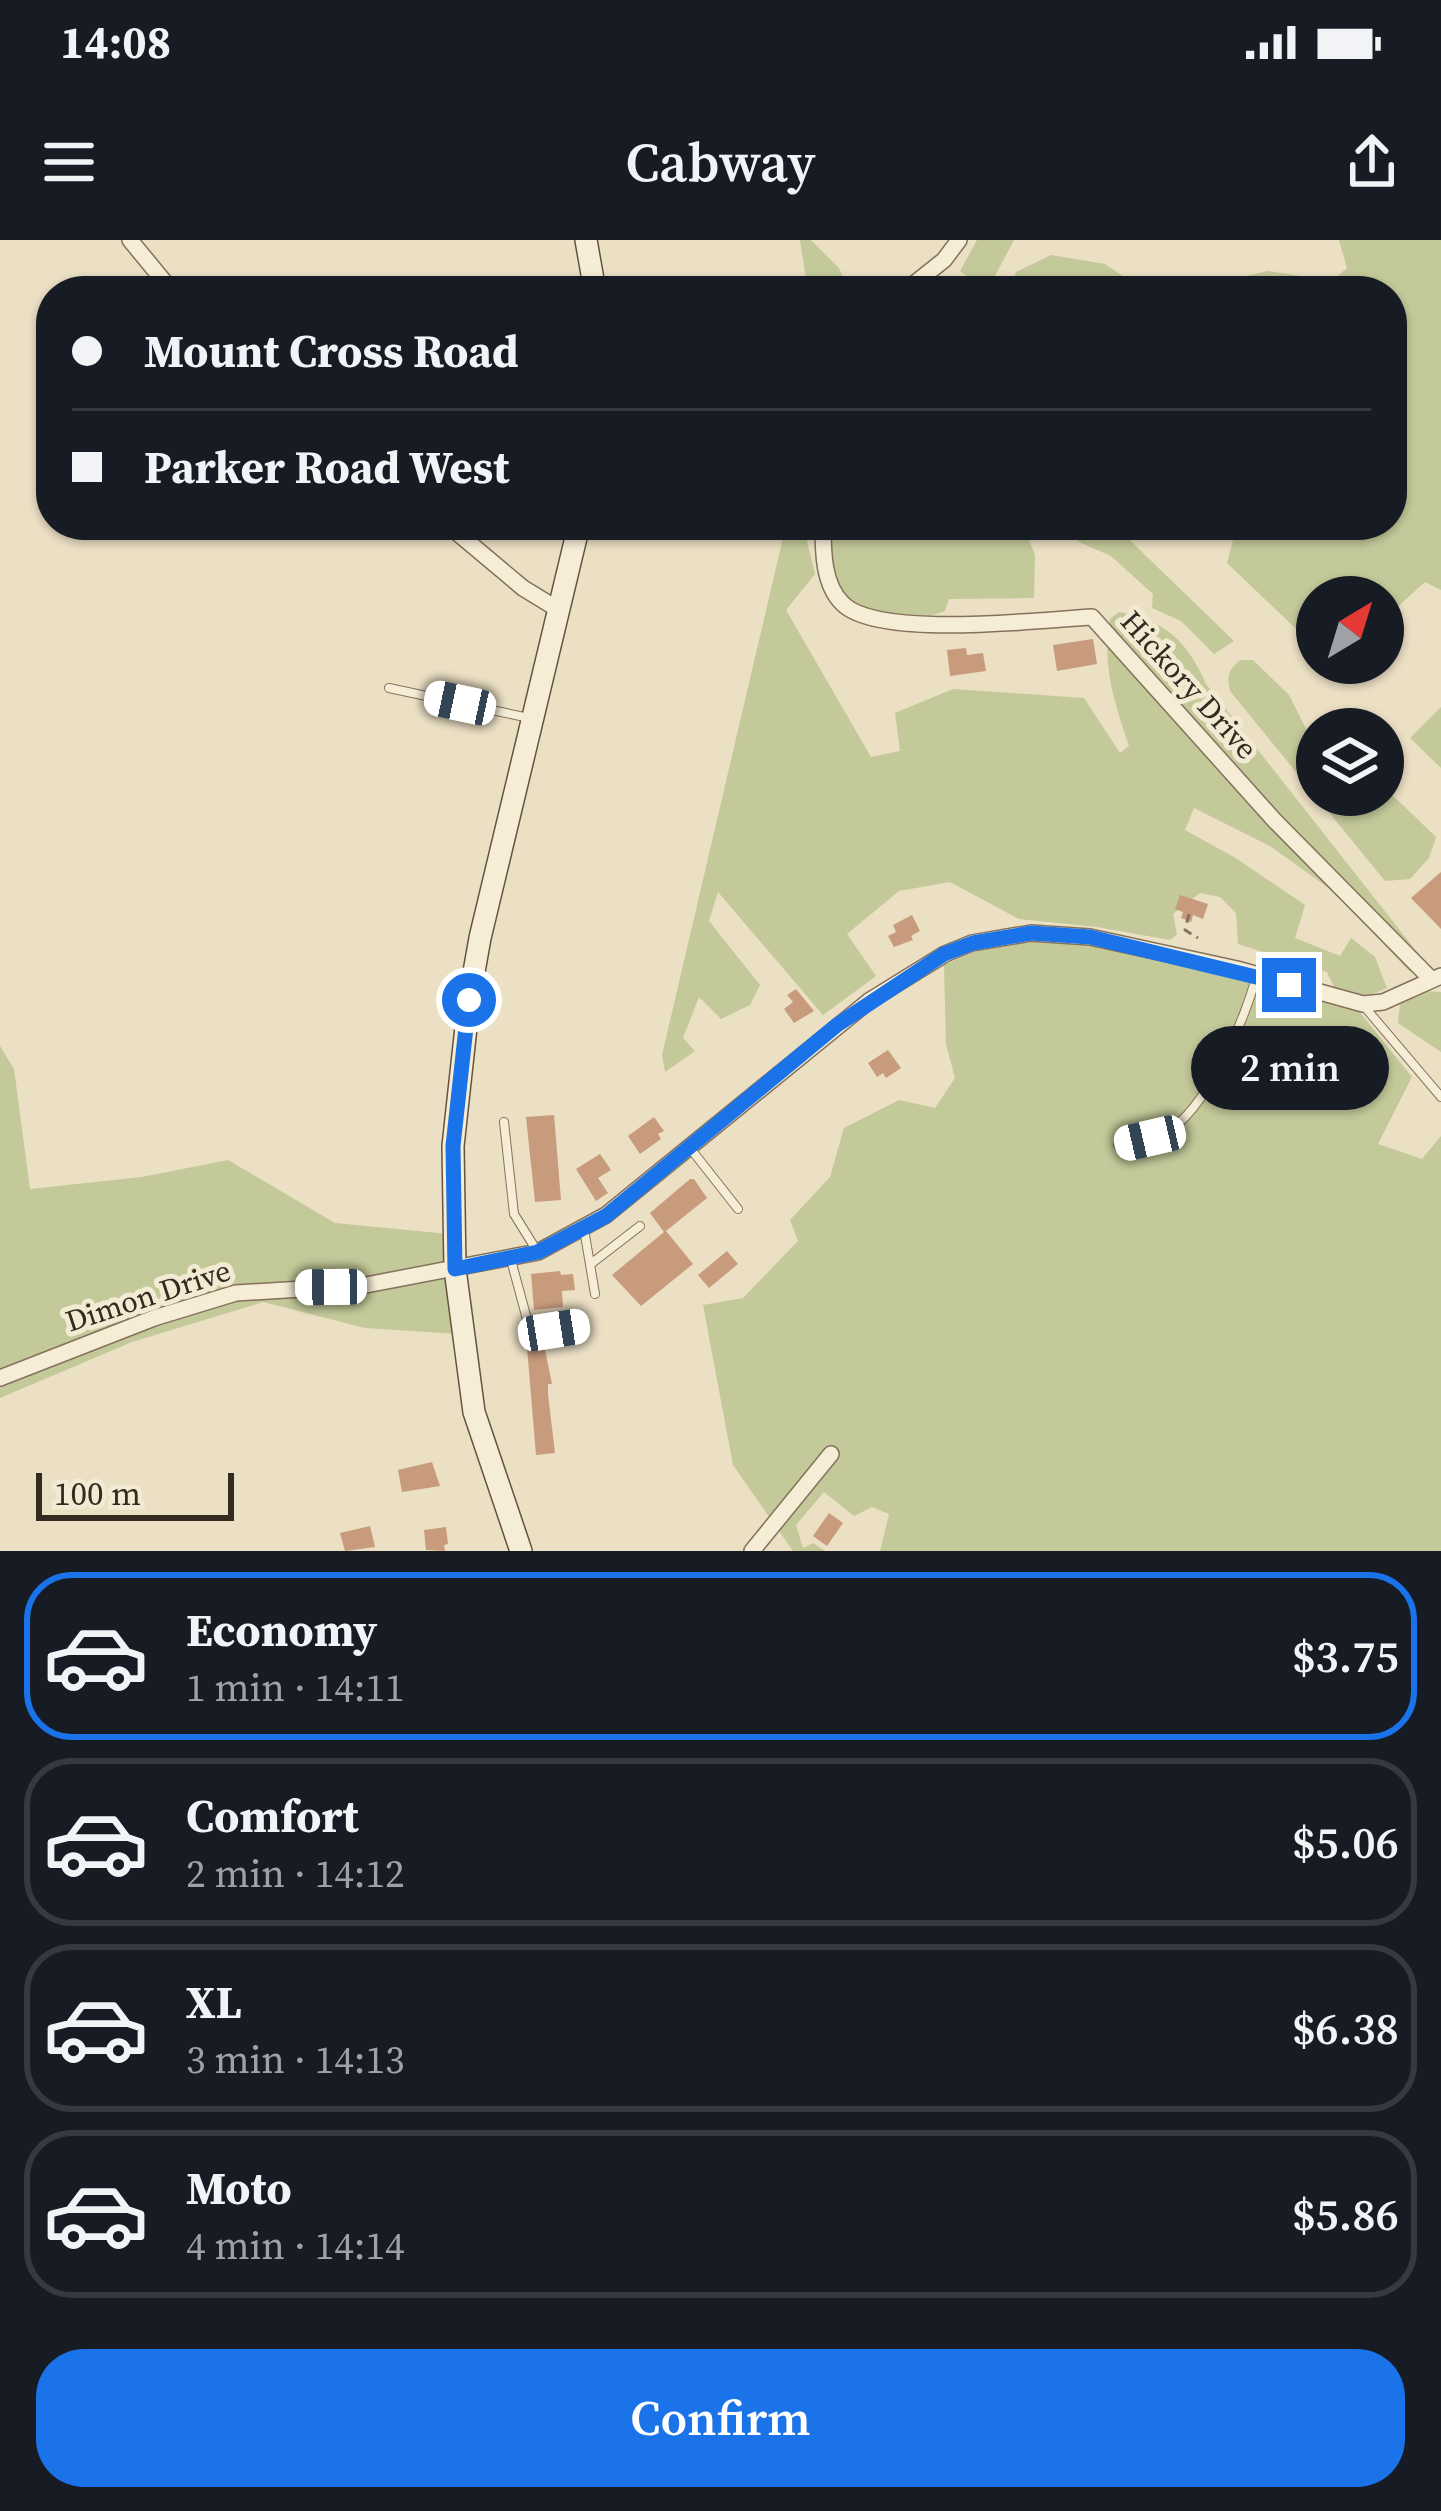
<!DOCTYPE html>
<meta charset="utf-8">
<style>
body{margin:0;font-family:"Source Serif 4",serif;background:#242831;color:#f1f3f6;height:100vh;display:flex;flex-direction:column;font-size:45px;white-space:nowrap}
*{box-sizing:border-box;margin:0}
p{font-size:39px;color:#9ea1a6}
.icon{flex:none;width:66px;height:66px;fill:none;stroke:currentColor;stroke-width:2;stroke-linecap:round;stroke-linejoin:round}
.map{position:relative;height:1311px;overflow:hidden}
.side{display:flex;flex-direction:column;background:#171b24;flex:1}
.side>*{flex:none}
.top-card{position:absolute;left:36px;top:36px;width:1371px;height:264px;border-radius:48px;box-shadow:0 3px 9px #0004;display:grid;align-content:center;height:264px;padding:0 36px;background:#171b24}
.needle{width:78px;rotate:38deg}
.buttons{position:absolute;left:1296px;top:336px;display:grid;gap:24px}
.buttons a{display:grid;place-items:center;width:108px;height:108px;border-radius:50%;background:#171b24;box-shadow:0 3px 9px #0004;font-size:60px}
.scale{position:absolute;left:36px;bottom:30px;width:198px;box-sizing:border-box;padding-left:12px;border:6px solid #352a1f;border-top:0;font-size:33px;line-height:42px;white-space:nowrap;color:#352a1f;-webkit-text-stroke:9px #f3ead3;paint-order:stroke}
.end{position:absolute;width:54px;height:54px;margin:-27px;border:15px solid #1a73e8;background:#fff;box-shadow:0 0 0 6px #fff}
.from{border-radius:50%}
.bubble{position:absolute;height:84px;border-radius:42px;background:#171b24;box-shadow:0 3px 9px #0004;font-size:39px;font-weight:600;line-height:84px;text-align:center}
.car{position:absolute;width:36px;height:72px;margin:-36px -18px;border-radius:15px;box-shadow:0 0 9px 3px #0007;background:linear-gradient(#fff 24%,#345 0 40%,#fff 0 76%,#345 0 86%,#fff 0)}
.top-card b{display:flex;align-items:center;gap:42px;height:114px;font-size:45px}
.top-card b+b{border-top:3px solid #363941}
.top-card i{width:30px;height:30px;background:#f1f3f6}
ul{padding:21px 0 0;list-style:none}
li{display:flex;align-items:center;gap:36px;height:168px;margin:0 24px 18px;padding:0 12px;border:6px solid #363941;border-radius:48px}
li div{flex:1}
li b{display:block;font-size:45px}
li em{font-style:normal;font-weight:600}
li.active{border-color:#1a73e8}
li>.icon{width:108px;height:108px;stroke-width:1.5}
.cta{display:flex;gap:24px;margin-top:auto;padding:24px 36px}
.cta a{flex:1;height:138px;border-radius:48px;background:#1a73e8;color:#fff;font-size:48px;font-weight:600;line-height:138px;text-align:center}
.status{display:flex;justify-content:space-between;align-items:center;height:84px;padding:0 60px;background:#171b24;direction:ltr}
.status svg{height:33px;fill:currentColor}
header{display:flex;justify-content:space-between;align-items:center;height:156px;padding:0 36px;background:#171b24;font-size:54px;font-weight:600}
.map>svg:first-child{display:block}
</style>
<div class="status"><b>14:08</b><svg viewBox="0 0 49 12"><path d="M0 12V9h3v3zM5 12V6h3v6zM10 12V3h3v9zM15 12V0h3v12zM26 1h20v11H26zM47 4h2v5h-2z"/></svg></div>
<header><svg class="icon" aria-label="menu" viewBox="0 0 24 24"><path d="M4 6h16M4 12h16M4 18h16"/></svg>Cabway<svg class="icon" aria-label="share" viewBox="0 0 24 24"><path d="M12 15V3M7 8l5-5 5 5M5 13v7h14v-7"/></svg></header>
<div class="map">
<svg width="1441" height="1311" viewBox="0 0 1441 1311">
<rect width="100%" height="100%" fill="#ebdfc4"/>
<path fill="#c3c999" d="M800,0H811L839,28L849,51H808Z
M977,0H1014L987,51L960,31Z
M1339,0H1441V350L1425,342L1383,380V357H1317V409L1227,323L1237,285H1392V51H1197L1205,45L1268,31L1332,41L1347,28Z
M1051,15L1105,24L1132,42L1131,51H1009L1016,32Z
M786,285H803L815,334L786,370L871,517L900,511L895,473L953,449L1084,458L1120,513L1129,506C1114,462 1102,426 1110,379L1119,372C1165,380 1188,402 1206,444L1424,721L1409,731L1337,654L1270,606L1194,568L1185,590L1234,617L1305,665L1295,698L1340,716L1351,698L1375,717L1387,748L1363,758L1336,751L1327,732L1238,704L1236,673L1220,657L1200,653L1173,674L1177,694L1170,700L1097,687L1019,679L950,642L899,651L847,694L876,736L823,775L718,652L709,681L760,745L750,765L721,779L699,757L683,798L695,811L665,832L662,815Z
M827,285H1030L1025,290L1035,315L1034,358L949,359L945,371C894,389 868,378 832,343Z
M1062,285H1114L1234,401L1214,414L1181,381L1152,368L1153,354L1111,316L1079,302Z
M1241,420H1253L1289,455L1307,491L1317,500V555H1383V546L1436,597L1429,618L1410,639L1385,641L1230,451C1227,436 1228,429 1241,420Z
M1441,467V528L1410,498Z
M1036,699L1099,705L1248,738L1358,770L1412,837L1378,904L1422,919L1441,896V1311H880L889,1274L872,1267L854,1276L824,1252L796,1285L803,1308L813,1303L825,1311H793L733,1225L703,1065L743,1058L798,1001L790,980L830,937L844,888L899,860L935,868L955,838L946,804L944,725L996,703Z
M1425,751L1441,752V812L1398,783L1400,763Z
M0,806L14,829L30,949L142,937L228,920L335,983L449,994L458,1094L365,1088L263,1062L132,1102L0,1158Z"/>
<path fill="#c79b7c" d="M1093,399L1097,424L1057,431L1053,405Z
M966,408L967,415L983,413L986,431L950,436L947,410Z
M1441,632V689L1411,658Z
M1180,655L1208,664L1203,679L1193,675L1191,682L1181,678L1183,672L1175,669Z
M912,675L920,691L911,696L913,700L894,707L888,696L896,692L893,685Z
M796,749L814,771L794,783L784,769L793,762L787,755Z
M888,810L901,828L886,838L883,833L877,837L868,823Z
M554,875L561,960L535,962L526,877Z
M654,877L664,891L658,894L661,899L640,914L628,896Z
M600,914L611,930L598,938L608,953L596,961L576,929Z
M690,939H694L707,958L666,991L693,1024L641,1066L612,1035L664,992L650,973Z
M727,1011L738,1024L709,1048L698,1035Z
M560,1031L561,1035L573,1034L575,1050L562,1051L563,1067L534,1070L531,1034Z
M544,1105L552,1144H548V1154L555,1213L536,1215L527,1107Z
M432,1222L440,1246L402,1252L398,1230Z
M829,1273L843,1283L827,1306L813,1296Z
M370,1286L375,1307L345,1311L340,1293Z
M446,1287L448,1304L444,1305L445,1311L426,1310L424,1290Z"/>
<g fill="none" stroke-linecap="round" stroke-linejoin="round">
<defs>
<path id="lane" d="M389,448L529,478
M1363,765L1441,857
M504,882L514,974L537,1011
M1118,905C1133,902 1151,900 1165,893C1206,871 1245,780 1256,737
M690,908L738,969
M584,989L595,1054
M511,1020L531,1094L578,1086
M592,1023L640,986"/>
<path id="street" d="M130,0L172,51
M905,51L944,20L959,0
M448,285L523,348L559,370
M823,285C823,311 823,345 843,364C879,399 1039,380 1092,377L1275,581L1432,740
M0,1138L154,1078L236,1053L366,1045L538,1012L606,975L869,761L945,714L972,703L1031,693L1090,697L1237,729L1363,764L1383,762L1441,736
M752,1311L831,1214"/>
<path id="secondary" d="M586,0L595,51
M521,1311L474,1172L455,1029L453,906L469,760L480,698L579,285"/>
</defs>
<use href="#lane" stroke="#85715c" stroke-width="10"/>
<use href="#street" stroke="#85715c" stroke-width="18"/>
<use href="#secondary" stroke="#66523f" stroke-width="24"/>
<path stroke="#85715c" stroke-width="3" stroke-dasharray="9 6" stroke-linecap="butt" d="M1189,674L1185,690L1198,698"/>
<use href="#lane" stroke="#f6edd7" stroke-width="8"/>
<use href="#street" stroke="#f6edd7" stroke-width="15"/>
<use href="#secondary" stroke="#f6edd7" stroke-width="21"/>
</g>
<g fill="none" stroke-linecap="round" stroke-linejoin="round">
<path stroke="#1a73e8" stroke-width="15" d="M469,760L453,906L455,1029L538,1012L606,976L837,785L944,714L973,703L1031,693L1090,697L1289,745"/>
</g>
<g text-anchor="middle" stroke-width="10" stroke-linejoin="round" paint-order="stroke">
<g font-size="30" fill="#352a1f" stroke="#f3ead3">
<text transform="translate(1189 445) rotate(48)" y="10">Hickory Drive</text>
<text transform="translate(148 1056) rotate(-18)" y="10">Dimon Drive</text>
</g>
</g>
</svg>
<div class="buttons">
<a><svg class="needle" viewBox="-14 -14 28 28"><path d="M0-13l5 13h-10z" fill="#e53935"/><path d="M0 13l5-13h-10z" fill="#9ea1a6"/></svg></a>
<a><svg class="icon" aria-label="layers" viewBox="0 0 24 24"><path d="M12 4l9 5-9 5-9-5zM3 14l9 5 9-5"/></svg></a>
</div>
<div class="scale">100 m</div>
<i class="end from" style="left:469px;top:760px"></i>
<i class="end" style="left:1289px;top:745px"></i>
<div class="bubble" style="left:1191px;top:786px;width:198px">2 min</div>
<i class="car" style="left:460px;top:463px;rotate:282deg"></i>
<i class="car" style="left:1150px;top:898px;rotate:257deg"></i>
<i class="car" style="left:331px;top:1047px;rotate:269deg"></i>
<i class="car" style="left:554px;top:1090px;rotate:81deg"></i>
<div class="top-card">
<b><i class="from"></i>Mount Cross Road</b>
<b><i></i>Parker Road West</b>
</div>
</div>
<section class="side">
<ul>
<li class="active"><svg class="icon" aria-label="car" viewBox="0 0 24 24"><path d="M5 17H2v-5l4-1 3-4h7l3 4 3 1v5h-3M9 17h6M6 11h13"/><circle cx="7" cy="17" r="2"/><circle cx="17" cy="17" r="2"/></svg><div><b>Economy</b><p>1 min · 14:11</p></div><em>$3.75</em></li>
<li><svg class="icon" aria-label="car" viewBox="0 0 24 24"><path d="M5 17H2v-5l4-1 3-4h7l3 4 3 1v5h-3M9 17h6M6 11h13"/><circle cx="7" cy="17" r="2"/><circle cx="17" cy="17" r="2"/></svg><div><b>Comfort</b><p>2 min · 14:12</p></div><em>$5.06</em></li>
<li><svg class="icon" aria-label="car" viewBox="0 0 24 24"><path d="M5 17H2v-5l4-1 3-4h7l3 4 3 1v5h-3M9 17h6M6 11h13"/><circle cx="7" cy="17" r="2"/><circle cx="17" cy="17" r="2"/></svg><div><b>XL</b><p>3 min · 14:13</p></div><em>$6.38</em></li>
<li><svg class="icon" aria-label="car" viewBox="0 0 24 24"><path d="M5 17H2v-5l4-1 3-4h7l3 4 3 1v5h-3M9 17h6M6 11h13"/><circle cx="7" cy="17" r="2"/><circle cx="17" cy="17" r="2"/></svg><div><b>Moto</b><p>4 min · 14:14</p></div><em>$5.86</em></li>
</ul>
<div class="cta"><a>Confirm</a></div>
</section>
